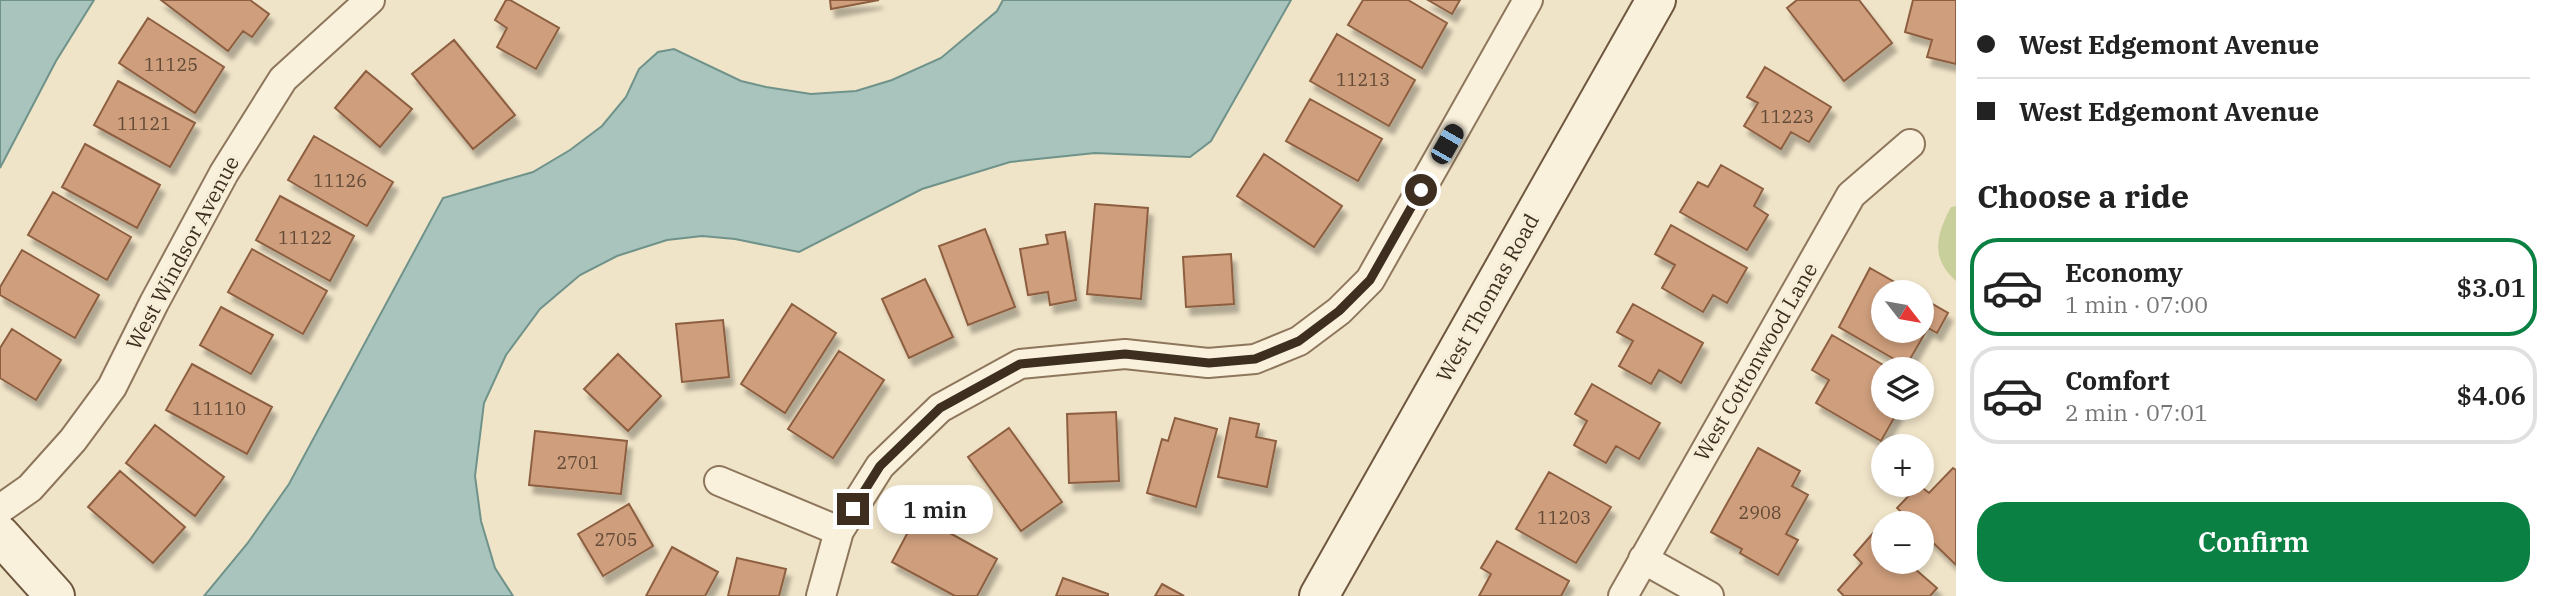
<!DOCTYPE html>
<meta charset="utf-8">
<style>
body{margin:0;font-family:"IBM Plex Serif",serif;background:#f6f6f6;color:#222;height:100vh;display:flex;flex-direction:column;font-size:26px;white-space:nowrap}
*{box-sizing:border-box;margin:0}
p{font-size:23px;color:#767676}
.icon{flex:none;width:38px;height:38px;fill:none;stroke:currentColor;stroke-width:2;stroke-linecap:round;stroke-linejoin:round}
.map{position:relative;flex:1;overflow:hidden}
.details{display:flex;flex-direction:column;background:#fff;width:595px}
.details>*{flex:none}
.top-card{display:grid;align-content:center;height:154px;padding:0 21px;background:#fff}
.needle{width:46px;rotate:121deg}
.buttons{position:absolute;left:1871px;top:280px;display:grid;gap:14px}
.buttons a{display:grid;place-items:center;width:63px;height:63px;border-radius:50%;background:#fff;box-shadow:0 4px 10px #0003;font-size:35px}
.end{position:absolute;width:32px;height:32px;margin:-16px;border:9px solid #3d2e20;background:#fff;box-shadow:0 0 0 4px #fff}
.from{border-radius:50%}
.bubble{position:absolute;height:49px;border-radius:24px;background:#fff;box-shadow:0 4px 10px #0003;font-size:23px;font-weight:600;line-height:49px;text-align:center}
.car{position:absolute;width:21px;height:42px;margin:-21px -10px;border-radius:9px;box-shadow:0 0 5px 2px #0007;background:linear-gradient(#222 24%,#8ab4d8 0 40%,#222 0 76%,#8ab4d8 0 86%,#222 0)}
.top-card b{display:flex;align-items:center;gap:24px;height:66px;font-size:26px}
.top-card b+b{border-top:2px solid #e0e0e0}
.top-card i{width:18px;height:18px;background:#222}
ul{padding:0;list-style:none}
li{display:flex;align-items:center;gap:21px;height:98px;margin:0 14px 10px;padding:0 7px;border:4px solid #e0e0e0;border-radius:28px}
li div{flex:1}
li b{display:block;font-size:26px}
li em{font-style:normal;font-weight:600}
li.current{border-color:#0b8043}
li>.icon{width:63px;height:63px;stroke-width:1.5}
h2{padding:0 21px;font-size:32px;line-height:84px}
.button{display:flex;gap:14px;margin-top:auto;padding:14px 21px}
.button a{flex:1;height:80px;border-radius:28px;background:#0b8043;color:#fff;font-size:28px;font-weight:600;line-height:80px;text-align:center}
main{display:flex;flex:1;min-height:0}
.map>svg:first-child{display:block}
</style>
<main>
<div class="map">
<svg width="1956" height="596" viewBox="0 0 1956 596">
<defs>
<filter id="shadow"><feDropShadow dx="4.5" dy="8" stdDeviation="2" flood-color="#0004"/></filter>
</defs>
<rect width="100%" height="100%" fill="#f0e4c8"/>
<path fill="#c9cf9b" d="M1956,206V281C1930,258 1936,235 1951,207Z"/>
<path fill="#a9c4bc" stroke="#6f938a" stroke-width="2" d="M0,0H94L56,61L0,168Z
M1003,0H1291L1211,141L1190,157L1095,153L1010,162L922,189L799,252L735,239L702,236L667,240L617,256L580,275L540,309L506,355L484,403L475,476L481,521L495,568L513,596H204L247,544L289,484L443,198L533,172L570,150L602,126L626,97L639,69L658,52L674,49L741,81L766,87L811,94L856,91L892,80L941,58L997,11Z"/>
<path fill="#cf9f7d" stroke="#8d5f41" stroke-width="2" filter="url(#shadow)" d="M161,0H250L269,14L252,37L243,31L228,51Z
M506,0H510L559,28L536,69L497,47L507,28L495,20Z
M830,0H879L831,9Z
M1363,0H1408L1447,23L1422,68L1348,25Z
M1428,0H1460L1452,14Z
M1797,0H1859L1892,43L1844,81L1787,8Z
M1913,0H1956V64L1927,57L1932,40L1905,32Z
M148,18L224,67L195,113L119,63Z
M1337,34L1415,80L1389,126L1310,81Z
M454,40L515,115L473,149L412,74Z
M1765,67L1831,107L1809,142L1791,132L1781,149L1744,126L1758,103L1747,97Z
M366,71L412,109L380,147L335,108Z
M118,81L195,123L170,167L94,125Z
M1310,99L1382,139L1358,181L1286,141Z
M314,136L393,182L367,226L288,180Z
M85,144L160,185L137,228L62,187Z
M1264,154L1342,206L1314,247L1237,196Z
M1721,165L1763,189L1754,206L1768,215L1747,250L1680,212L1698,182L1708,187Z
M53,192L131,237L107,280L28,235Z
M280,196L354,236L330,281L256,240Z
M1095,204L1148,208L1141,299L1087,294Z
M1671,225L1747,268L1727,303L1713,295L1703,312L1662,288L1675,265L1655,254Z
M985,229L1015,307L968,325L939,246Z
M1065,232L1076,300L1050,305L1048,292L1028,295L1020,249L1048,244L1046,235Z
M252,249L327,291L303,334L228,292Z
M22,250L99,295L75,338L0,295V287Z
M1231,254L1234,304L1186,307L1183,257Z
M1870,268L1912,292H1883V331H1922V298L1948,313L1937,333L1928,328L1906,366L1839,327Z
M925,279L953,337L909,358L882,299Z
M792,304L836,333L785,413L741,384Z
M1633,304L1703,343L1681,383L1659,370L1651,384L1619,366L1633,341L1617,332Z
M221,307L273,335L251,374L200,345Z
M723,320L729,377L682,382L676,324Z
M12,329L61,360L36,400L0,378V348Z
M1832,335L1890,369H1883V408H1892L1898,411L1881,441L1816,403L1829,380L1812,370Z
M839,351L884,380L833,458L788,429Z
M618,354L661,396L628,431L584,389Z
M192,364L272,407L247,454L166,410Z
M1592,384L1660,423L1639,459L1616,446L1606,463L1574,445L1587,421L1575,414Z
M1116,412L1119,481L1069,483L1067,414Z
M1175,418L1217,429L1196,507L1147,493L1162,439L1168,441Z
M1230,418L1259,424L1256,437L1276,441L1267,487L1218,477Z
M155,425L224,477L195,516L126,463Z
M1009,428L1062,502L1021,531L968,457Z
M535,431L627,441L621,494L529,485Z
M1758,448L1800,471L1792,486L1808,495L1786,534L1798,540L1778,575L1740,553L1742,549L1711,532Z
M1953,468L1956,470V565L1922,532V523H1913L1897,508L1919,485L1929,493Z
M120,471L185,527L153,563L88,507Z
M1549,472L1611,507L1576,563L1516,529Z
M629,504L653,546L603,576L578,534Z
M917,515L997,559L977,596H955L892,562Z
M1874,532L1883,540V562H1907L1937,588L1930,596H1844L1838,590L1862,563L1854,555Z
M1497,541L1569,581L1561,596H1479L1491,574L1481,568Z
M672,547L718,572L705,596H646Z
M737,558L786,569L779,596H728Z
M1063,578L1108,594V596H1056Z
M1162,584L1184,596H1155Z"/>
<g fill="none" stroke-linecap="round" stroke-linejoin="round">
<defs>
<path id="street" d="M719,481L839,531
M0,509L30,488L73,440L112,387L154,303L224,173L283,79L370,0
M1643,559L1709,596
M821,596L839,531L880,466L940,408L1020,364L1125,354L1208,363L1255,359L1299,341L1339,311L1370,280L1528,0
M1623,596L1851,195L1910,144"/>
<path id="secondary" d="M0,535L55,596
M1319,596L1656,0"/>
</defs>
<use href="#street" stroke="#8d765c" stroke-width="32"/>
<use href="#secondary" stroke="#6f573f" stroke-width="42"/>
<use href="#street" stroke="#faf1dc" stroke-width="28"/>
<use href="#secondary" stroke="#faf1dc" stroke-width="38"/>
</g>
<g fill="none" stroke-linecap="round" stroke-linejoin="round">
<path stroke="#3d2e20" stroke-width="9" d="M853,509L880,466L940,408L1020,364L1125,354L1209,363L1255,359L1299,341L1339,311L1370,280L1421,190"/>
</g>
<g text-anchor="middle" stroke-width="7" stroke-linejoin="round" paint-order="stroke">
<g font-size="18" fill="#624a37">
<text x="171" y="71">11125</text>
<text x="1363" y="86">11213</text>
<text x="1787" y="123">11223</text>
<text x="144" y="130">11121</text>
<text x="340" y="187">11126</text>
<text x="305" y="244">11122</text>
<text x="219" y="415">11110</text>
<text x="578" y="469">2701</text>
<text x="1760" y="519">2908</text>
<text x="1564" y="524">11203</text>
<text x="616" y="546">2705</text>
</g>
<g font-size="21" fill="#3d2e20" stroke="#f7eed8">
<text transform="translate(183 253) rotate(-62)" y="7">West Windsor Avenue</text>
<text transform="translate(1488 298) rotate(-61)" y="7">West Thomas Road</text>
<text transform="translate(1756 362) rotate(-60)" y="7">West Cottonwood Lane</text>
</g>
</g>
</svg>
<div class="buttons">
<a><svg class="needle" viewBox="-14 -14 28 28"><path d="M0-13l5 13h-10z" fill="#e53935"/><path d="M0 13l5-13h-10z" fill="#767676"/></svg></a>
<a><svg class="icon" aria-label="layers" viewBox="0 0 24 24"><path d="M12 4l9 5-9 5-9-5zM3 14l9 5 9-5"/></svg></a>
<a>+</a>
<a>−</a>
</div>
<i class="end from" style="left:1421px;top:190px"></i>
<i class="end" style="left:853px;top:509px"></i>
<div class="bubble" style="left:877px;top:485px;width:116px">1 min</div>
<i class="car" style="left:1447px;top:144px;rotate:30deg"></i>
</div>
<section class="details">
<div class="top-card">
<b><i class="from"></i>West Edgemont Avenue</b>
<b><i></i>West Edgemont Avenue</b>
</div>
<h2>Choose a ride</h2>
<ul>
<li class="current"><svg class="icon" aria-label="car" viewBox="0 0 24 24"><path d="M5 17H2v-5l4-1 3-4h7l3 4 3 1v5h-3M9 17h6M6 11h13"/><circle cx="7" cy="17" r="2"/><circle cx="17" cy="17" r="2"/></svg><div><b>Economy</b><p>1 min · 07:00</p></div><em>$3.01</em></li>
<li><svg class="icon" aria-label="car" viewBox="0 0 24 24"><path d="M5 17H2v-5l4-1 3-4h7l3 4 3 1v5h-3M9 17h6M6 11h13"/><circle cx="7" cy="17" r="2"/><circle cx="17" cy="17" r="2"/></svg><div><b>Comfort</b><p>2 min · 07:01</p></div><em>$4.06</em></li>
</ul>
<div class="button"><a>Confirm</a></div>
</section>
</main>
